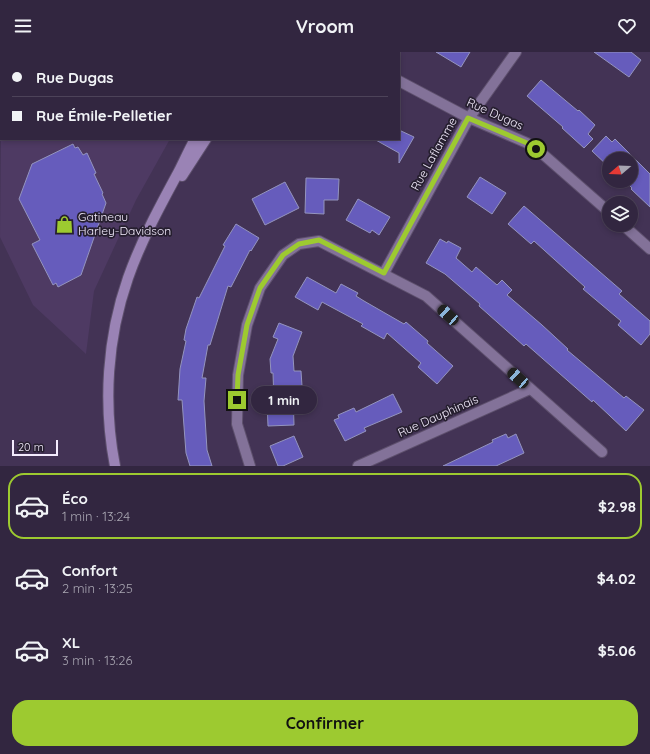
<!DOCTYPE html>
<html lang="fr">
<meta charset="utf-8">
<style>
body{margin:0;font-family:Quicksand,sans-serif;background:#3a2e47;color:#f1f3f6;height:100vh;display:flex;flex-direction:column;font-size:15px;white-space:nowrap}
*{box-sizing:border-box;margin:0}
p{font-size:13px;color:#a8a5b1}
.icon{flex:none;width:22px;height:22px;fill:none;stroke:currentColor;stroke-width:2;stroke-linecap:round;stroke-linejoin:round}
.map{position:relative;height:414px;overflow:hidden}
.panel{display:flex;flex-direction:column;background:#322640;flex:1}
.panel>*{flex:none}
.banner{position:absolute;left:0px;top:0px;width:400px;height:88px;box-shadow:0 2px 6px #0003,0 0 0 1px #4d4359;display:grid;align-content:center;height:88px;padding:0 12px;background:#322640}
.needle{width:26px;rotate:251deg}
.buttons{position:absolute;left:602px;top:100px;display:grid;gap:8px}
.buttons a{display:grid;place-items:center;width:36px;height:36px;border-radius:50%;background:#322640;box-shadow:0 2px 6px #0003,0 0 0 1px #4d4359;font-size:20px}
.scale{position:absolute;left:12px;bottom:10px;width:46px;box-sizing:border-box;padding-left:4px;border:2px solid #f3ebfd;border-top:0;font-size:11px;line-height:14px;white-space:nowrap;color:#f3ebfd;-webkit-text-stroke:3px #261f2f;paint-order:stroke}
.end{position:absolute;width:18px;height:18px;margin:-9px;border:5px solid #9dca30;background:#111;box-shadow:0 0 0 2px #111}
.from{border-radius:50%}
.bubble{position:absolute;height:28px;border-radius:14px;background:#322640;box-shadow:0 2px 6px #0003,0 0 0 1px #4d4359;font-size:13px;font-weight:700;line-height:28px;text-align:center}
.car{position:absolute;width:12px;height:24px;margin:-12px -6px;border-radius:5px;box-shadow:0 0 3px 1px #0007;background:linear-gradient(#222 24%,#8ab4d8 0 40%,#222 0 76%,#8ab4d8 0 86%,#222 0)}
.banner b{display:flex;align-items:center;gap:14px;height:38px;font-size:15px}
.banner b+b{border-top:1px solid #4d4359}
.banner i{width:10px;height:10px;background:#f1f3f6}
ul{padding:7px 0 0;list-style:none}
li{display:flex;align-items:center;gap:12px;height:66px;margin:0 8px 6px;padding:0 4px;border:2px solid transparent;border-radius:16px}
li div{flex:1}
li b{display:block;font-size:15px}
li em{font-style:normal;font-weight:700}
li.active{border-color:#9dca30}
li>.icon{width:36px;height:36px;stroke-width:1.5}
.primary-button{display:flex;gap:8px;margin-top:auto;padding:8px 12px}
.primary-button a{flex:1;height:46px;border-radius:16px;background:#9dca30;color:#111;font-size:16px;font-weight:700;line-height:46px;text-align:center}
header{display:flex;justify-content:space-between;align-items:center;height:52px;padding:0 12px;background:#322640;font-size:18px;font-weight:700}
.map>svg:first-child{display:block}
</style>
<header><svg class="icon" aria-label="menu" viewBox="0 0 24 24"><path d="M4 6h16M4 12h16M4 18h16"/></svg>Vroom<svg class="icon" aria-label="heart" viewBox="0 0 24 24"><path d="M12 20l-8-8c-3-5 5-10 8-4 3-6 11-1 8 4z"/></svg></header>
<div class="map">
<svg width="650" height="414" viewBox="0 0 650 414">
<rect width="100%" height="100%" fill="#433355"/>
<path fill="#4e3a63" d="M32,0H218L32,1Z
M1,82V87H170L136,148L94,239L86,302L33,253L0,185Z"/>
<path fill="#665cbc" stroke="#9494be" d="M436,0H470L461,15Z
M594,0H631L641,8L629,25Z
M541,28L578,59L579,58L595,73L588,82L593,87L584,96L562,76L563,75L527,44Z
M399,78L414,85L399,111V101L374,87H399Z
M606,84L612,90L615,87L650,122V155L631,137L632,136L625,129H631V107H609V115L592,99Z
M73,92L75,96L78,95L83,103L87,101L96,121L94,122L103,141L102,142L106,151L81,223L58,235L56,231L53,233L32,192L40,188L19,147L32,112Z
M480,125L506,141L492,162L467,145Z
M306,126L339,127L338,148H324V162L305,161Z
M285,130L299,156L265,173L252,147Z
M358,147L390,165L379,183L372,178L370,181L346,168Z
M524,154L622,239L619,242L650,269V282L641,293L618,273L621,269L583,237L585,235L534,189L531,192L508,172Z
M236,172L259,186L251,199L250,198L231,235L228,234L210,293H208L202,326H206L204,349L207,398L212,414H190L186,401L182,348H178L180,317L186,289L184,288L186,277L197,245L199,246L225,194L223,193Z
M440,187L447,191L448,189L461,196L456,206L472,220L476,215L497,233L502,228L512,238L507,243L542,273L568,297L567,298L624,346L626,344L644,358L626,379L593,348L592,350L526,292L524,294L479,254L480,252L445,222L426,211Z
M307,225L336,241L341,232L358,241L356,244L364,249L404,272L406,270L428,289L427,291L453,314L437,332L418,315L421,311L387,281L384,287L361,274L363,272L322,250L318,258L295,245Z
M279,271L302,280L293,304L294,319H301L302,334H300V342H293L294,373L268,374L267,351H274L273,321H271L270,307L278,287L273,285Z
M393,342L402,360L364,376L366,379L345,389L334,368L339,366L338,363L354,356L356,360Z
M506,382L508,386L516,382L524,401L496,414H443L493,390L492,388Z
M294,384L303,405L283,414H278L270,394Z"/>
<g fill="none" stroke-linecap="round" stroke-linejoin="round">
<defs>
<path id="street" d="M343,0L345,1
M399,29L469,66L527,91L545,104L609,160
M623,173L650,197
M384,221L469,66L516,0
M250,414L237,372L238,323L247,273L260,236L283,203L299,192L319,189L426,244L602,400
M358,414L530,337"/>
<path id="secondary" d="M241,1V0
M255,1L256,0
M182,124L206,87
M115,414C103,352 107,286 128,226C141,189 160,154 179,119C184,109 189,98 195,87"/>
</defs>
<use href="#street" stroke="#5e506d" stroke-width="12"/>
<use href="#secondary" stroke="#5e506d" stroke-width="12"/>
<use href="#street" stroke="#837299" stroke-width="10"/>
<use href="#secondary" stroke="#9a83b5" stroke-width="10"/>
</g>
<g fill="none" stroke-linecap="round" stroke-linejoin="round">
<path stroke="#9dca30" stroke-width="5" d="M237,348L238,323L247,273L260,236L283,203L299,192L319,188L384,221L468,66L527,91L536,97"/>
</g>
<defs>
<symbol id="shop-bare" viewBox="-9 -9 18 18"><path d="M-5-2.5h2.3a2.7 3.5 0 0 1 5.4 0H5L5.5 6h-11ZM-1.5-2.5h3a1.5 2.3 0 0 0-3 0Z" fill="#9dca30" stroke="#261f2f" stroke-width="2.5" paint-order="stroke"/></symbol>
</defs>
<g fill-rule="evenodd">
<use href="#shop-bare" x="52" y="160" width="25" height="25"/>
</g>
<g text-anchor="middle" stroke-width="3.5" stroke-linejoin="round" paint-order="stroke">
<g font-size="12" fill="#f3ebfd" stroke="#261f2f">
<text transform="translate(495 62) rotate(24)" y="4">Rue Dugas</text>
<text transform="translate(434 102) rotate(-61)" y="4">Rue Laflamme</text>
<text transform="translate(438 364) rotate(-24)" y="4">Rue Dauphinais</text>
</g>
<g font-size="12" fill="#f3ebfd" stroke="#261f2f" text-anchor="start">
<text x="78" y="169">Gatineau<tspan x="78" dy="14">Harley-Davidson</tspan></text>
</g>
</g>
</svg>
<div class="buttons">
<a><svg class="needle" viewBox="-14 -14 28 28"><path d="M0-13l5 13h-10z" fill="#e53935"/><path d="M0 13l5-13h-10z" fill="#a8a5b1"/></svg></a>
<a><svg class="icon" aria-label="layers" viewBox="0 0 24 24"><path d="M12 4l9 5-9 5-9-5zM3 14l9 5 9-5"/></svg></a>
</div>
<div class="scale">20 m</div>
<i class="end from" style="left:536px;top:97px"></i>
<i class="end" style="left:237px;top:348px"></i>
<div class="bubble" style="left:251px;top:334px;width:66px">1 min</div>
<i class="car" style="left:448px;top:263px;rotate:312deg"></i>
<i class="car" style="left:518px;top:326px;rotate:312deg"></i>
<div class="banner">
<b><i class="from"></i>Rue Dugas</b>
<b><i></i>Rue Émile-Pelletier</b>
</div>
</div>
<section class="panel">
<ul>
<li class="active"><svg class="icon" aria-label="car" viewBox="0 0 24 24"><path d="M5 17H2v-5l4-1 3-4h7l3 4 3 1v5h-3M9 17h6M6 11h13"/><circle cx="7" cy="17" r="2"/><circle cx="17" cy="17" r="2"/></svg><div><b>Éco</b><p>1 min · 13:24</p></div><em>$2.98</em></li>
<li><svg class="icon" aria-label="car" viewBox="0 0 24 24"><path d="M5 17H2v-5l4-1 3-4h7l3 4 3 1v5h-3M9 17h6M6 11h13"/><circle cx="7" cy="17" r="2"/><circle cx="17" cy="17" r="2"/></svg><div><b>Confort</b><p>2 min · 13:25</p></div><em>$4.02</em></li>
<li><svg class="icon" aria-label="car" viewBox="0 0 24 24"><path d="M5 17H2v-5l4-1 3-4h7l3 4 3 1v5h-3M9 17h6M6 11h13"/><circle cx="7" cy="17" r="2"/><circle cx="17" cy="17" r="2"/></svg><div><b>XL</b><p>3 min · 13:26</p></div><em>$5.06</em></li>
</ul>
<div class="primary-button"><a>Confirmer</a></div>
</section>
